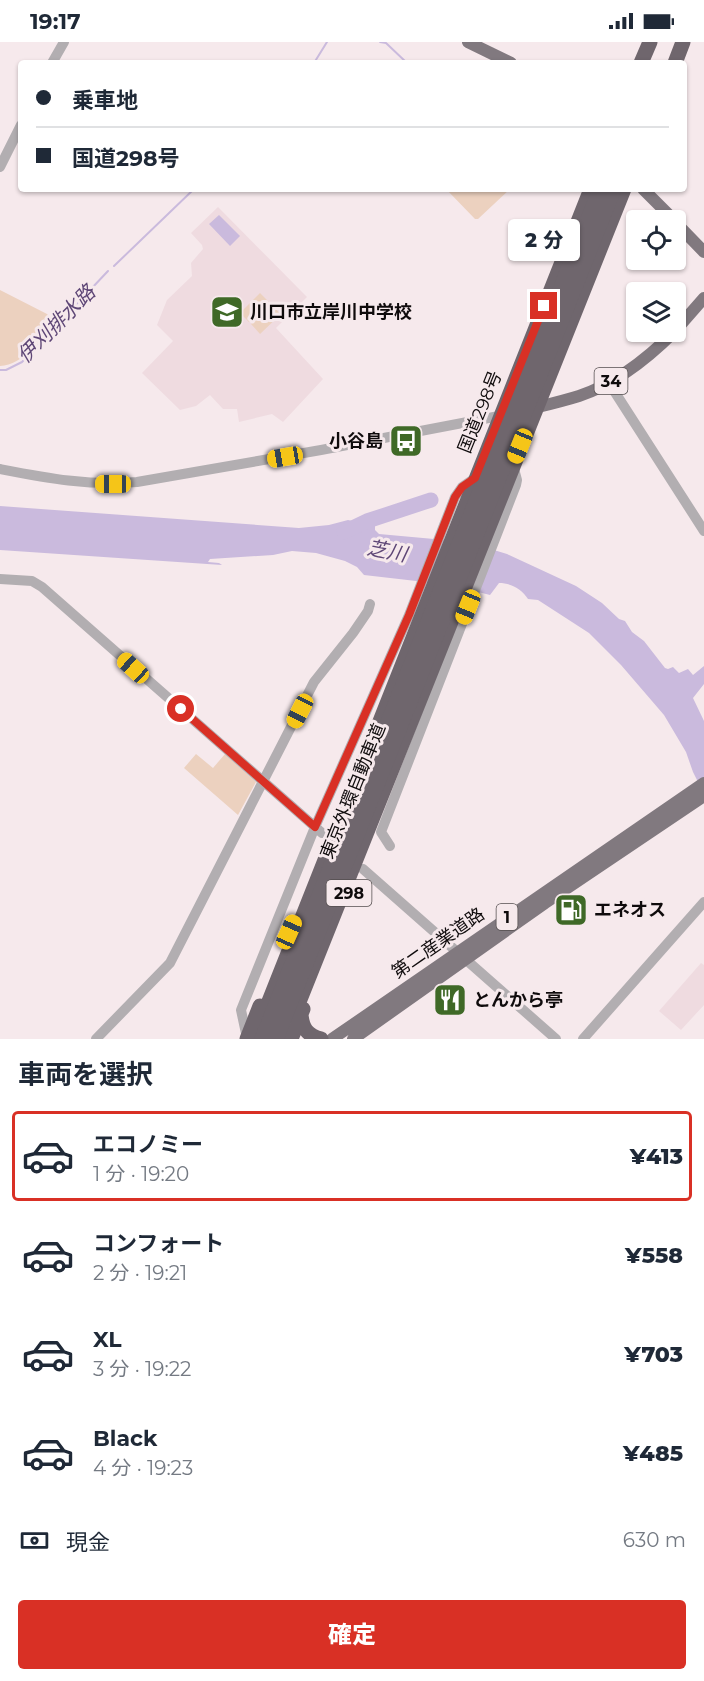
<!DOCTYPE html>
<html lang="ja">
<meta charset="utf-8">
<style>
body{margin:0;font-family:Montserrat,"Noto Sans JP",sans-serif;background:#f6f6f7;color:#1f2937;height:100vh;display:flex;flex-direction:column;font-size:22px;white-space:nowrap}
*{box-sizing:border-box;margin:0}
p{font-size:20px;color:#747a83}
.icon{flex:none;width:33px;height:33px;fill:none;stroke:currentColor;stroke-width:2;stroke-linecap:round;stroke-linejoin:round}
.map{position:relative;height:997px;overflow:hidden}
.details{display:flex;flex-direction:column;background:#fff;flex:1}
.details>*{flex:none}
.banner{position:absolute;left:18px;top:18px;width:669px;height:132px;border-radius:6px;box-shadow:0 2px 4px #0004;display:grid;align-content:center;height:132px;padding:0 18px;background:#fff}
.controls{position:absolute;left:626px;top:168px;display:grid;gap:12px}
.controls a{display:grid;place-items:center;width:60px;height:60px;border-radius:6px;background:#fff;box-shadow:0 2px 4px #0004;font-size:30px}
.end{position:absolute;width:27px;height:27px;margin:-14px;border:8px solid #d93025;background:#fff;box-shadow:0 0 0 3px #fff}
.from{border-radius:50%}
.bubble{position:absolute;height:42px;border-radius:6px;background:#fff;box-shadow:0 2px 4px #0004;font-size:20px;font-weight:800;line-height:42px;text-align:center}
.car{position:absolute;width:18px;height:36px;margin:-18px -9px;border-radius:8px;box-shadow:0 0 4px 2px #0007;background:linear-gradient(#f5c518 24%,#345 0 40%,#f5c518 0 76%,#345 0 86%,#f5c518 0)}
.banner b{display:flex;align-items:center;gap:21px;height:57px;font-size:22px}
.banner b+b{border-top:2px solid #e0e1e3}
.banner i{width:15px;height:15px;background:#1f2937}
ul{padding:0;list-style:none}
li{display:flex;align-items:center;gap:18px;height:90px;margin:0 12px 9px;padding:0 6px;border:3px solid transparent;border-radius:6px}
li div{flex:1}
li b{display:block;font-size:22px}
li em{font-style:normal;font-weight:800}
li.current{border-color:#d93025}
li>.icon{width:54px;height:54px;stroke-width:1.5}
h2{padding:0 18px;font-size:27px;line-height:72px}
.pay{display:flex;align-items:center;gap:15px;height:66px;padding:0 18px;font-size:22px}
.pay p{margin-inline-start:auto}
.cta{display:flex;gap:12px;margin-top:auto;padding:12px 18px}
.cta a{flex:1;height:69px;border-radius:6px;background:#d93025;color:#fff;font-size:24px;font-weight:800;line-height:69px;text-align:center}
.status{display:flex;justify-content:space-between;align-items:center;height:42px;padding:0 30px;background:#fff;direction:ltr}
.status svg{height:16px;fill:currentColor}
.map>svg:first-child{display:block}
</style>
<div class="status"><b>19:17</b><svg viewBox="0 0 49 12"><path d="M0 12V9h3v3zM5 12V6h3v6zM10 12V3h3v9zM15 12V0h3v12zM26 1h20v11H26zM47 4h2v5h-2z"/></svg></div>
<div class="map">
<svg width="704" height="997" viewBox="0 0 704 997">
<rect width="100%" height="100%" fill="#f6e9ec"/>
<path fill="#efdbe0" d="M218,165L307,255L276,286L323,337L283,380L272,372L239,380L237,367H223L210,353L196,364L180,368L142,331L173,299L157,283L167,258L192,234L191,221L203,207L202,203L191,191Z
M701,921L704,923V963L681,988L659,969Z"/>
<path fill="#ecd1bf" d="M446,147H510L478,177H475Z
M0,248L47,272L54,280C40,297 24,323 0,324Z
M260,251L269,260L249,280L240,271Z
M271,263L281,272L260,292L251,282Z
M196,712L213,726L225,712L256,740L238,773L184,726Z"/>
<path fill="#cabadd" d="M219,173L240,194L230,204L209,182Z
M0,464L299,486L329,483L348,478L375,484V488L379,492L445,498L484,505L507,512L576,544L602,561L619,577L625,579L632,590L644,599L665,626L668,627L673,625L679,631L688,627L693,633L704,624V642L693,656L704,679V752L693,730L686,710L664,673L621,623L589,591L538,558L528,557C522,547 511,541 499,541L490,553L451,543L364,533L357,525L345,519L316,511L292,509L273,513L210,517L208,520L219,521L222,523L0,508Z"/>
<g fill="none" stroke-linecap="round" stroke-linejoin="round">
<path stroke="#cabadd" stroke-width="2" d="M380,0L386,1L407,21
M314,21L327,0
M114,224L194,147
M0,328H6L22,320L108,229"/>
<path stroke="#cabadd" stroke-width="15" d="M344,490L367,479L431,458"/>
<path stroke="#b2aeb1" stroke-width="10" d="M52,21L64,0
M0,125L21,83
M609,341L704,489
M0,427C47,436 88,444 137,440L321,408L499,374
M0,537L32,539L42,545L322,791
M390,804L381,790L516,443L517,438L513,423
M363,827L556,997
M247,996L241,968L315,785L409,573L455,455L462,445L475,436
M96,997L170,921L314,640L353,591L368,569L370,562
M583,997L704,860"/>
<path stroke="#81797f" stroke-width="12" d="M468,0L511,21
M643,147L674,178
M675,180L704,210
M675,289L704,256
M530,367C546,363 563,359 579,354C615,342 648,316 674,290
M332,997L704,741
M353,997L545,861L704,754"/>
<path stroke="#6f666d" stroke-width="15" d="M641,21L650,0
M675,21L683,0
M301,972C302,986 307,993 321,997
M293,975L624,147
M262,977L591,147
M247,997L260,964
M291,997L303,967"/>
<path stroke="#6f666d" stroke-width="15" d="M262,997L600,147
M276,997L614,147"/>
</g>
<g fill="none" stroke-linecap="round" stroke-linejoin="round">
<path stroke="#d93025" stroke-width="8" d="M181,667L315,785L409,573L455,455L462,445L475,436L544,264"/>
</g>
<defs>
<symbol id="school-square" viewBox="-11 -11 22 22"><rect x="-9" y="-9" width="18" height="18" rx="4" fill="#3f6927" stroke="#f6e9ec"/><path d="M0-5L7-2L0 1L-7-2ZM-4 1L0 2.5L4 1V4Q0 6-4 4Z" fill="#fff"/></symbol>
<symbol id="bus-square" viewBox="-11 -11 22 22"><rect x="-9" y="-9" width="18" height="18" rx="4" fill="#3f6927" stroke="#f6e9ec"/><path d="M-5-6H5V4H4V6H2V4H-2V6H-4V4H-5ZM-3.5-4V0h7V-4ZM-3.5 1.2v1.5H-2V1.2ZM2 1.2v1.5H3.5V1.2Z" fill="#fff"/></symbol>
<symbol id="fuel-square" viewBox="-11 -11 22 22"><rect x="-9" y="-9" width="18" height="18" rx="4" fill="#3f6927" stroke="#f6e9ec"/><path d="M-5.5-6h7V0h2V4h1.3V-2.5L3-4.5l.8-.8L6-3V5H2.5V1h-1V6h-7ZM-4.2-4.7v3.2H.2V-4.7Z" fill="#fff"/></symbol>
<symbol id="restaurant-square" viewBox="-11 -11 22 22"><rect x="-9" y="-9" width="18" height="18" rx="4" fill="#3f6927" stroke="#f6e9ec"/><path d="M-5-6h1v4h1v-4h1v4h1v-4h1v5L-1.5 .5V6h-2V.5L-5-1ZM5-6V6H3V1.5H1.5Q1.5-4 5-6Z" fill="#fff"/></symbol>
</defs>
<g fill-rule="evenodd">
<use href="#school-square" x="208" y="251" width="38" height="38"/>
<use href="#bus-square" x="387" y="380" width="38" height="38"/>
<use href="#fuel-square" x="552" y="849" width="38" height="38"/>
<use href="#restaurant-square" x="431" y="939" width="38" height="38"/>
</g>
<g text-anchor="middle" stroke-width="6" stroke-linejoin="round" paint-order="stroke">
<g fill="#f6e9ec" stroke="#544e4f" stroke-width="1.5">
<rect x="594.5" y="326" width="33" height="26" rx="4.5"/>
<rect x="326.5" y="838" width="45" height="26" rx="4.5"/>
<rect x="496.5" y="862" width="21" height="26" rx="4.5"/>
</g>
<g font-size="16" font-weight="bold" fill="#0f0b0c">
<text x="611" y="345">34</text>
<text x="349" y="857">298</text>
<text x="507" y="881">1</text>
</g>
<g font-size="18" font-weight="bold" fill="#0f0b0c" stroke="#f6e9ec" text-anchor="start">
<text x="250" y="276">川口市立岸川中学校</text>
<text x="383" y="405" text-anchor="end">小谷島</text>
<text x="594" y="874">エネオス</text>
<text x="473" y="964">とんから亭</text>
</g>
<g font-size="18" fill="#0f0b0c" stroke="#f6e9ec">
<text transform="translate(480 370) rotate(-68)" y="6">国道298号</text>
<text transform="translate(353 749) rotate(-68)" y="6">東京外環自動車道</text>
<text transform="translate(438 901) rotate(-35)" y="6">第二産業道路</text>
</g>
<g font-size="20" font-style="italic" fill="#5e4676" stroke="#f6e9ec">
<text transform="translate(56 282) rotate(-45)" y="7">伊刈排水路</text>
<text transform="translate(387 509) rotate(11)" y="7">芝川</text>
</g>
</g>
</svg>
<div class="controls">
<a><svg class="icon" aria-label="locate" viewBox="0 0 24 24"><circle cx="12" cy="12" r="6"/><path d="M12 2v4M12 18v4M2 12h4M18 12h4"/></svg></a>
<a><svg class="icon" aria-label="layers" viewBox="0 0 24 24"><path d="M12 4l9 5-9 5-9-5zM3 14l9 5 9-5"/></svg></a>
</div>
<i class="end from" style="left:181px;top:667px"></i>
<i class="end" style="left:544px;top:264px"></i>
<div class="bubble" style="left:508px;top:177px;width:72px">2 分</div>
<i class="car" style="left:520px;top:404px;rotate:202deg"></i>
<i class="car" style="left:285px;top:415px;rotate:260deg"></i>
<i class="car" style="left:113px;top:442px;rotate:270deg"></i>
<i class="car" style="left:468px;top:565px;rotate:202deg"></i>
<i class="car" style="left:133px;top:626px;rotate:312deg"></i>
<i class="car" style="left:300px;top:669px;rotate:207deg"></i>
<i class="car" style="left:289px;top:890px;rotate:24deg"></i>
<div class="banner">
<b><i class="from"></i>乗車地</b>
<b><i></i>国道298号</b>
</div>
</div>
<section class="details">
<h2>車両を選択</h2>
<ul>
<li class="current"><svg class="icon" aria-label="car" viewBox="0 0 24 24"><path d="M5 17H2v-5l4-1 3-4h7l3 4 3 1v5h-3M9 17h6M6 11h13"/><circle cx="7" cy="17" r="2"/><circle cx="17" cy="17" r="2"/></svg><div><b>エコノミー</b><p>1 分 · 19:20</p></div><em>¥413</em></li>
<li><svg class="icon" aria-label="car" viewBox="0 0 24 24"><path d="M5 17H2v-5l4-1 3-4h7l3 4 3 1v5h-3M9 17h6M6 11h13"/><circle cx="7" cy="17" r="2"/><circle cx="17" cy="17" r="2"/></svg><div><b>コンフォート</b><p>2 分 · 19:21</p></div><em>¥558</em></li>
<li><svg class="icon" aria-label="car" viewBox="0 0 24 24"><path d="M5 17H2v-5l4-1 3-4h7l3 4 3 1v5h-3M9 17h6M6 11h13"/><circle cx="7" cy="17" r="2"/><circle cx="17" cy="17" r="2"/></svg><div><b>XL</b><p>3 分 · 19:22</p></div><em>¥703</em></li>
<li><svg class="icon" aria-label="car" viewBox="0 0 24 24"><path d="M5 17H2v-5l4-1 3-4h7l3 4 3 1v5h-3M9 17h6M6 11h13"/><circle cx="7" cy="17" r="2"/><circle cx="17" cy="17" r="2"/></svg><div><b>Black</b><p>4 分 · 19:23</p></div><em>¥485</em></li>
</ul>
<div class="pay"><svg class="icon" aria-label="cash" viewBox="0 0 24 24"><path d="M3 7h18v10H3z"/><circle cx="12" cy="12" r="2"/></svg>現金<p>630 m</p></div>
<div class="cta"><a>確定</a></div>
</section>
